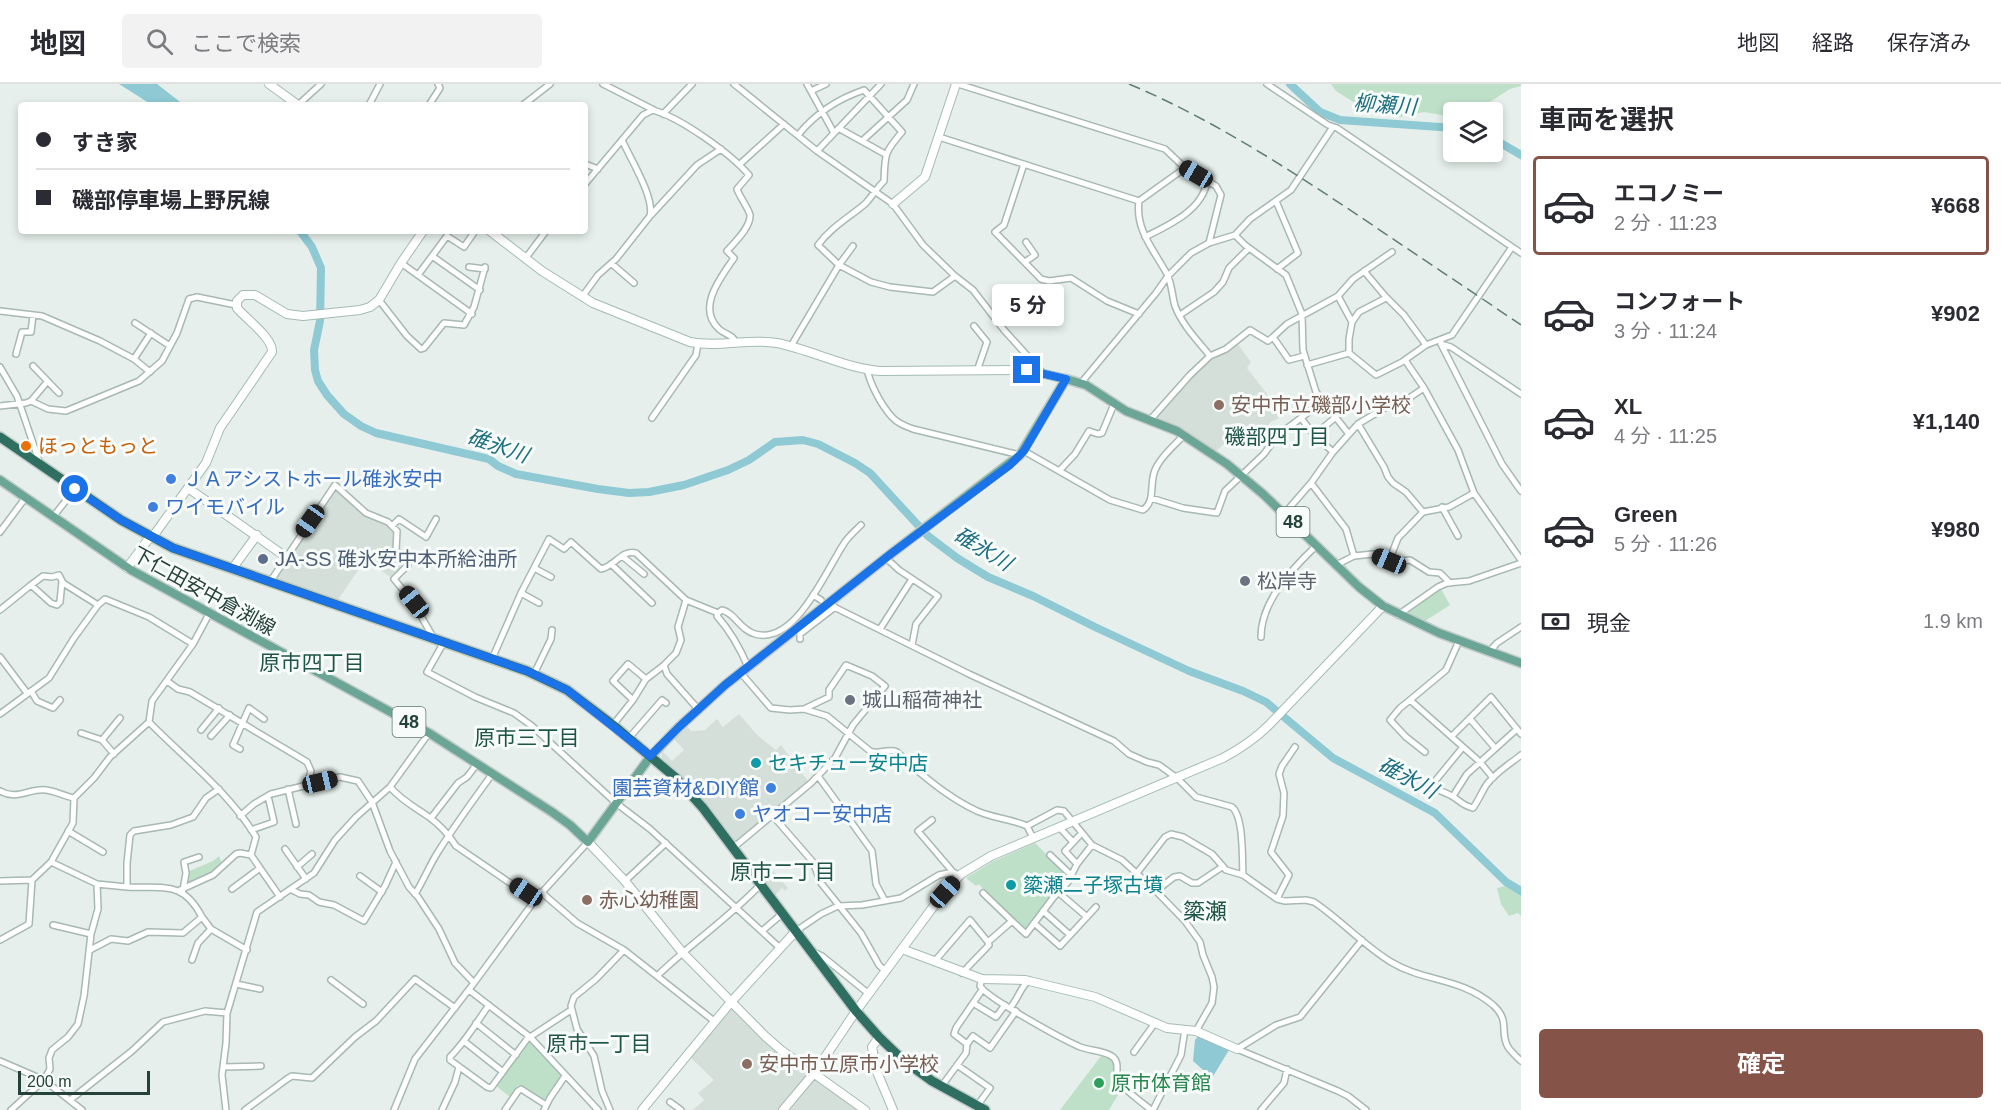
<!DOCTYPE html>
<html lang="ja">
<meta charset="utf-8">
<style>
body{margin:0;font-family:Arial,"Noto Sans JP",sans-serif;background:#f2f2f3;color:#2b2b33;height:100vh;display:flex;flex-direction:column;font-size:22px;white-space:nowrap}
*{box-sizing:border-box;margin:0}
p{font-size:20px;color:#7c7c81}
.icon{flex:none;width:33px;height:33px;fill:none;stroke:currentColor;stroke-width:2;stroke-linecap:round;stroke-linejoin:round}
.map{position:relative;flex:1;overflow:hidden}
.sheet{display:flex;flex-direction:column;background:#fff;width:480px}
.sheet>*{flex:none}
.guide{position:absolute;left:18px;top:18px;width:570px;height:132px;border-radius:6px;box-shadow:0 3px 9px #0003;display:grid;align-content:center;height:132px;padding:0 18px;background:#fff}
.tools{position:absolute;left:1443px;top:18px;display:grid;gap:12px}
.tools a{display:grid;place-items:center;width:60px;height:60px;border-radius:6px;background:#fff;box-shadow:0 3px 9px #0003;font-size:30px}
.scale{position:absolute;left:18px;bottom:15px;width:132px;box-sizing:border-box;padding-left:6px;border:3px solid #24423a;border-top:0;font-size:16px;line-height:21px;white-space:nowrap;color:#24423a;-webkit-text-stroke:4px #f7fbf9;paint-order:stroke}
.end{position:absolute;width:27px;height:27px;margin:-14px;border:8px solid #1a73e8;background:#fff;box-shadow:0 0 0 3px #fff}
.from{border-radius:50%}
.bubble{position:absolute;height:42px;border-radius:6px;background:#fff;box-shadow:0 3px 9px #0003;font-size:20px;font-weight:700;line-height:42px;text-align:center}
.car{position:absolute;width:18px;height:36px;margin:-18px -9px;border-radius:8px;box-shadow:0 0 4px 2px #0007;background:linear-gradient(#222 24%,#8ab4d8 0 40%,#222 0 76%,#8ab4d8 0 86%,#222 0)}
.guide b{display:flex;align-items:center;gap:21px;height:57px;font-size:22px}
.guide b+b{border-top:2px solid #e1e1e2}
.guide i{width:15px;height:15px;background:#2b2b33}
ul{padding:0;list-style:none}
li{display:flex;align-items:center;gap:18px;height:99px;margin:0 12px 9px;padding:0 6px;border:3px solid transparent;border-radius:6px}
li div{flex:1}
li b{display:block;font-size:22px}
li em{font-style:normal;font-weight:700}
li.active{border-color:#855347}
li>.icon{width:54px;height:54px;stroke-width:1.5}
h2{padding:0 18px;font-size:27px;line-height:72px}
.pay{display:flex;align-items:center;gap:15px;height:66px;padding:0 18px;font-size:22px}
.pay p{margin-inline-start:auto}
.button{display:flex;gap:12px;margin-top:auto;padding:12px 18px}
.button a{flex:1;height:69px;border-radius:6px;background:#855347;color:#fff;font-size:24px;font-weight:700;line-height:69px;text-align:center}
header{display:flex;align-items:center;gap:36px;box-sizing:border-box;height:84px;padding:0 30px;background:#fff;border-bottom:2px solid #e1e1e2}
header strong{font-size:28px}
nav{display:flex;gap:33px;margin-inline-start:auto;font-size:21px}
.search{width:420px;height:54px;background:#f2f2f3;display:flex;align-items:center;gap:15px;box-sizing:border-box;padding:0 21px;border-radius:6px;color:#7c7c81;font-size:22px}
main{display:flex;flex:1;min-height:0}
.map>svg:first-child{display:block}
</style>
<header>
<strong>地図</strong>
<div class="search"><svg class="icon" aria-label="search" viewBox="0 0 24 24"><circle cx="10" cy="10" r="6"/><path d="M15 15l6 6"/></svg>ここで検索</div>
<nav><a>地図</a><a>経路</a><a>保存済み</a></nav>
</header>
<main>
<div class="map">
<svg width="1521" height="1026" viewBox="0 0 1521 1026">
<rect width="100%" height="100%" fill="#e6efeb"/>
<path fill="#d4dfda" d="M1237,259L1251,278L1247,284L1267,310L1279,334L1271,338L1259,351H1250L1242,344L1215,368L1184,347L1154,334L1191,292L1209,276L1228,267Z
M336,404L366,430L386,438L395,447V467L406,481L392,494L365,476L337,517L276,496L275,492Z
M739,630L757,651L776,666L781,661L808,697L735,759L692,702L662,674L661,666L672,677L684,666L673,654L686,641L691,647L705,646L717,635L723,643Z
M773,787L788,804L785,807L782,804L774,812L762,796Z
M732,922L807,986V992L780,1026H693L704,1016L698,1009L714,996L691,974L690,970Z
M815,994L860,1026H786Z"/>
<path fill="#bfe0c8" d="M1331,0H1521V2L1510,5L1474,28H1454L1453,33L1424,28L1400,33L1358,21L1336,7Z
M1441,505L1450,521L1425,537L1406,528Z
M1035,759L1068,792L1067,797L1027,847L983,807L984,806L979,800L976,802L966,794L992,778Z
M219,772L222,780L212,789L186,803L187,788L213,777Z
M1505,802L1521,810V832L1518,829L1509,832L1501,820L1497,804Z
M529,958H532L560,990V993L545,1015H542L521,1001H518L510,1013L496,1002L520,967Z
M1101,972C1121,976 1110,984 1115,996C1117,999 1120,1002 1122,1004L1109,1026H1060Z"/>
<path fill="#8ec9d4" d="M119,0H157L184,21H152Z
M1199,951L1229,966L1212,994L1193,977L1195,956Z"/>
<g fill="none" stroke-linecap="round" stroke-linejoin="round">
<path stroke="#8ec9d4" stroke-width="8" d="M1290,0L1320,28L1340,36L1454,44
M1492,54L1521,71
M300,147L312,163L321,184L320,237L314,266L315,286L318,297L327,311L344,330L361,342L376,349L489,375L498,382L516,390L598,405L629,409L649,408L684,401L728,386L749,376L775,358L803,356L818,360L855,379L870,389L928,452L957,474L988,493L1033,512L1095,543L1189,587L1243,607L1266,618L1333,674L1435,729L1506,798L1521,807"/>
<defs>
<path id="street" d="M603,0L654,26
M734,0L817,67L893,120L923,161L955,192L973,206L1004,246L1043,289
M807,0L834,49
M958,0L1165,65L1185,84L1216,102L1221,111L1209,159
M1267,0L1328,41L1337,44L1521,169
M811,7L826,0
M298,21L321,0
M369,21L380,0
M429,21L440,4L438,0
M523,21L550,0
M663,30L692,0
M840,45L885,70
M939,53L1139,117
M862,57L907,16L914,0
M817,67L881,0
M585,80L598,85
M740,80L784,40
M1024,80L1004,141L995,148L1041,195L1049,197L1071,194L1107,217L1139,230
M585,100L643,31L653,26C681,34 730,69 749,91L737,105C739,112 749,125 750,131C751,143 734,159 727,167L734,174C721,193 696,224 719,245C725,251 733,250 736,259
M1276,117L1298,169L1277,185
M651,131L697,81L721,65
M1235,151L1245,161L1286,191L1302,230L1303,266L1316,308L1348,349
M1145,153C1169,141 1203,126 1207,97
M853,162L839,181L871,198L890,203L933,208L955,192
M432,172L480,206
M525,175L546,147
M1025,178L1035,171L1026,158
M401,179L472,230
M612,180L634,199
M469,183L485,185
M1364,187L1385,212L1404,231L1426,261
M418,191L447,152L464,163L475,147
M1338,212L1352,238L1349,255V269L1376,291L1402,278L1426,261L1452,251L1512,163
M582,213L598,191L616,175L650,132C655,114 630,74 622,56
M379,216L407,252L421,265L424,264L444,239L464,241L474,223L485,183
M0,227L42,232L100,257L134,275L150,288
M1180,231L1214,208L1223,198L1229,184L1249,164
M1352,238L1359,228L1386,214
M135,239L170,262
M974,242L987,258L977,287
M1273,253L1287,240L1338,212L1353,195L1392,168
M1441,256V260L1502,380L1521,407
M1441,260L1451,263L1521,310
M791,262L839,181L818,161C831,143 850,133 866,119C872,112 877,104 884,97C885,70 884,69 902,48L864,6C837,15 816,29 798,51
M16,270L22,248H31L33,231
M1210,272L1226,265L1250,246L1268,257L1273,253L1289,276L1304,272
M134,275L151,249
M1405,276L1424,304L1458,366L1474,409L1521,476
M1307,281L1349,269
M33,282L59,309
M0,283L17,312L40,380
M867,285C870,300 881,321 892,333C897,339 905,342 913,345L1020,371
M1081,299L1156,209L1168,192L1191,169L1209,159L1235,151L1250,135L1291,106L1333,43
M31,317L47,298
M0,322L26,319L31,317L48,325L66,327L139,297L162,277L177,249L189,215L197,213L236,221
M652,334L696,271L698,259
M1301,334L1314,351L1333,368
M1150,336L1190,291L1210,272C1198,257 1182,241 1175,222C1172,212 1172,200 1167,190C1154,166 1135,146 1139,117L1185,84
M1358,340L1384,383L1388,393L1393,399L1406,408L1423,428L1449,423L1474,409
M1314,351L1336,333
M1024,367L1110,416L1143,426C1155,418 1150,402 1154,389C1158,375 1174,362 1184,351
M1059,387L1075,370L1089,347L1098,350L1102,349L1114,320
M1311,399L1346,445L1354,472L1336,481
M1151,414L1183,424L1217,429L1225,407L1264,370L1277,352L1322,318
M1442,423L1458,452
M1284,430L1311,399L1333,368L1358,340L1388,322L1400,320L1424,304
M53,433L75,405
M392,442L399,435L426,453L436,435
M0,448L26,413
M622,472L644,490
M1354,472L1373,470L1392,478L1410,476L1429,488L1440,489L1450,499
M886,474L899,486L938,512L916,540L912,561
M1389,477L1398,454L1423,428
M611,480L652,519
M534,484L551,493
M62,497L60,518L57,521L51,519L31,501L43,492L52,493L59,491L63,499L98,521
M270,498L335,401L366,429L388,438L397,447L396,466L408,481L394,495L413,518L433,553
M521,509L539,519
M813,511L821,516
M834,523L969,590L1114,657L1129,670L1147,678L1159,681L1177,694L1196,713L1232,723C1244,733 1242,775 1243,791
M0,526L31,501
M1398,531L1438,503L1447,499L1469,497L1521,479
M880,545L912,495
M1261,553C1261,517 1292,485 1317,461
M800,555V550L835,523
M1459,557L1446,586L1410,616L1480,678L1493,694
M444,558L427,588L475,613L514,629L532,642L616,719L650,745L780,864
M1490,567L1497,559L1521,543
M0,573L27,609
M492,575L521,509L549,455L564,465L571,458L601,485C614,483 622,465 636,469L686,516
M664,581L667,590L698,625
M748,583C740,564 731,548 717,532L718,529L722,526C735,529 740,546 755,550C796,562 827,484 845,458C850,451 856,446 861,441
M741,589L771,624L790,626L804,625L827,632L870,667C878,671 888,664 897,668C921,691 947,713 977,727C993,734 1011,735 1027,742L1033,754
M534,590L551,555L552,546
M167,597L178,605L190,608L307,678L311,687L307,701
M31,607L37,617L53,624L60,616
M633,616L613,597L628,580L646,595
M1410,616L1400,624L1390,636L1406,653L1425,668
M0,630L49,594L74,554L98,521L105,515L149,533L193,560
M1470,635L1495,664
M149,638C185,675 229,708 256,753L251,771L280,813
M613,641L633,616L646,595L663,582L676,569L681,556L678,543L686,516L718,529
M201,646L219,624
M81,649L102,656L114,670
M211,652L230,631
M1452,652L1491,613L1521,650
M629,654L662,616L666,619
M102,656L120,634
M1463,663L1431,702C1437,706 1444,708 1450,711C1459,715 1460,721 1473,724C1478,717 1481,710 1485,703C1493,690 1510,680 1521,671
M240,665L233,661L249,624L264,635
M818,692L872,767L876,800L885,817
M390,703C402,717 415,723 429,733C440,741 449,751 456,762L535,816
M288,705L296,740
M0,707C17,717 29,704 46,706C55,707 64,712 74,714
M1453,712L1467,690L1517,645
M240,732L254,720L271,710L340,693L358,697L372,718L390,767L409,803L418,813L439,845L455,879L474,899L415,975L394,1026
M773,732L813,778L821,799L861,849L879,881L885,887
M431,734L458,699L467,693L477,680
M932,736L918,747L953,788
M1027,742L1057,726L1064,727L1092,761L1122,776L1156,807L1185,837L1200,858L1203,871L1212,893L1214,903L1212,919L1196,947
M1059,743L1073,758
M251,746L274,738L268,712
M68,747L103,768
M733,764L811,699L835,674L853,641L885,602L872,592L846,581L829,606V613L804,625
M285,765L306,795
M1050,771L1071,791
M51,778L97,800L127,803V779L130,751L134,747L171,741L193,733L206,714L219,705
M1077,780L1065,767L1079,752
M297,783L312,770
M1137,789L1165,753L1171,750L1183,753L1212,770L1226,786L1243,791L1277,815L1285,817L1306,816L1314,818C1341,836 1363,861 1391,878C1424,898 1460,893 1493,921C1511,937 1499,948 1508,963C1511,968 1517,973 1521,977
M360,792L382,808
M0,797L32,796
M625,797L666,759
M127,803C164,805 183,796 202,833
M232,805L260,784
M180,806L213,791L236,770L240,769L251,771
M183,806L186,789L184,778L199,773
M292,806L300,810L309,811L319,818L334,821L364,837L385,802L396,778
M1156,807L1174,793L1180,792L1192,799H1198L1222,783
M541,808L577,839L624,866L714,937
M1058,808L1087,833
M983,809L1012,837
M415,810C424,796 429,782 438,768C455,741 474,715 493,689
M1277,815L1289,791L1271,768L1283,732L1284,709L1279,690L1282,682L1295,663
M1043,827L1070,851
M1034,839L1060,862L1096,823
M53,841L91,850
M762,847L783,829
M796,847L821,830L838,822L862,821L901,814L939,791L953,788L960,792
M0,856L29,840L32,796L51,778L73,739L74,714L94,694L110,673L149,638L152,617L193,560L209,530
M90,866L111,855L128,857L148,848L183,849L202,833L211,845L247,866
M814,871L816,869L822,872L869,910
M192,876L198,859L211,845
M934,878L970,836L988,858
M962,889L989,861L988,858L1012,837L1026,850L1053,814L1068,798L1077,780L1092,761
M657,892C690,860 729,834 761,800
M982,895L980,902C987,914 1062,955 1078,962C1088,967 1104,966 1113,973C1120,979 1115,987 1118,995C1121,1004 1143,1019 1151,1026
M331,896L363,920
M474,899L535,816L588,758
M236,900L260,905
M469,906L530,953L598,1026
M973,919L996,933L1005,921
M489,921C476,939 466,957 450,973V976L487,1003L491,1004L527,955L571,926
M1010,924C1018,915 1020,904 1029,896
M476,939L516,971
M465,958L503,988
M967,960L973,952L990,964L1016,927
M1237,965L1276,941L1300,933L1362,856
M1237,965L1338,1007L1348,1012L1366,1026
M1134,968L1155,939
M0,977L44,996L82,1026
M957,981L990,1004L977,1022
M223,983L261,982
M941,1003L966,969L967,960L954,950L956,944L982,906
M70,1016L132,967L163,938L205,927L227,929
M670,1018L681,1026
M11,1026L44,996L50,985L49,974L52,966L68,953L78,940L84,912L91,850L98,825L97,800
M226,1026L222,991L226,959L227,929L257,828L314,789L335,756L356,733L390,703L429,649
M245,1026L287,995L292,992L312,994L355,953L376,937L415,895L455,924
M442,1026L455,998L459,983
M505,1026L518,1007L521,1005L546,1021
M544,1026L550,1014L565,992
M610,1026L602,1007L594,972L577,945L571,922L574,913L596,895L624,866
M1153,1026L1181,971L1185,945
M1261,1026L1284,999L1287,985"/>
<path id="secondary" d="M269,0L298,21
M893,120L925,93L956,0
M490,147L542,187L593,219L690,258C719,264 748,254 777,259C812,266 845,284 880,287L1027,286L1066,295
M188,404L286,473
M127,484L150,453L154,451L206,379L220,344L272,268C273,254 246,235 237,224V217L243,211H255L287,230L303,232L360,226L370,223L379,216L401,179L423,147
M232,485L257,451
M588,758L625,797L682,868L765,952L781,966L865,1026
M902,865L982,895L1025,896L1095,913L1167,944L1196,947L1237,965
M879,953L872,963L877,988L893,1026
M642,1026L731,918L796,847
M783,1026L815,988L856,927L936,819L961,790L991,772L1223,674C1240,665 1255,655 1269,641L1383,522"/>
<path id="primary" d="M0,396L131,486L429,649L552,728L570,741L588,758L650,673L679,643L725,601L892,469L1020,371L1066,295L1086,301L1126,327L1177,347L1227,380L1263,410L1359,503L1383,522L1439,549L1521,579"/>
<path id="highway" d="M0,353L121,436L173,464L527,587L567,606L613,641L676,694L703,724L856,927L879,953L903,976L932,997L985,1026"/>
</defs>
<use href="#street" stroke="#a8b8b2" stroke-width="8"/>
<use href="#secondary" stroke="#a4bbb3" stroke-width="10"/>
<use href="#primary" stroke="#c2cac8" stroke-width="11"/>
<use href="#highway" stroke="#c2cac8" stroke-width="12"/>
<use href="#street" stroke="#fff" stroke-width="5"/>
<use href="#secondary" stroke="#fff" stroke-width="8"/>
<use href="#primary" stroke="#6aa596" stroke-width="8"/>
<use href="#highway" stroke="#2f6f62" stroke-width="9"/>
<path stroke="#5f7d75" stroke-width="1.5" stroke-dasharray="12 6" stroke-linecap="butt" d="M1129,0C1212,35 1287,84 1362,134C1415,170 1468,205 1521,241"/>
</g>
<g fill="none" stroke-linecap="round" stroke-linejoin="round">
<path stroke="#1a73e8" stroke-width="8" d="M75,405L121,436L173,464L527,587L567,606L650,672L679,643L725,601L892,469L1010,381L1024,367L1066,295L1027,286"/>
</g>
<g fill="#8d6e63" stroke="#f7fbf9" stroke-width="2">
<circle cx="1219" cy="321" r="6"/>
<circle cx="587" cy="816" r="6"/>
<circle cx="747" cy="980" r="6"/>
</g>
<circle fill="#e8710a" stroke="#f7fbf9" stroke-width="2" cx="26" cy="362" r="6"/>
<g fill="#3f7fe0" stroke="#f7fbf9" stroke-width="2">
<circle cx="171" cy="395" r="6"/>
<circle cx="153" cy="423" r="6"/>
<circle cx="771" cy="704" r="6"/>
<circle cx="740" cy="730" r="6"/>
</g>
<circle fill="#5c6f8a" stroke="#f7fbf9" stroke-width="2" cx="263" cy="475" r="6"/>
<g fill="#6b7280" stroke="#f7fbf9" stroke-width="2">
<circle cx="1245" cy="497" r="6"/>
<circle cx="850" cy="616" r="6"/>
</g>
<g fill="#0f9aa8" stroke="#f7fbf9" stroke-width="2">
<circle cx="756" cy="679" r="6"/>
<circle cx="1011" cy="801" r="6"/>
</g>
<circle fill="#2e9e5b" stroke="#f7fbf9" stroke-width="2" cx="1099" cy="999" r="6"/>
<g text-anchor="middle" stroke-width="6" stroke-linejoin="round" paint-order="stroke">
<g fill="#f7fbf9" stroke="#637a73" stroke-width="1.5">
<rect x="1276.5" y="423" width="33" height="30" rx="4.5"/>
<rect x="392.5" y="623" width="33" height="30" rx="4.5"/>
</g>
<g font-size="18" font-weight="bold" fill="#24423a">
<text x="1293" y="444">48</text>
<text x="409" y="644">48</text>
</g>
<g font-size="20" fill="#785e54" stroke="#f7fbf9" text-anchor="start">
<text x="1231" y="328">安中市立磯部小学校</text>
<text x="599" y="823">赤心幼稚園</text>
<text x="759" y="987">安中市立原市小学校</text>
</g>
<g font-size="20" fill="#c56008" stroke="#f7fbf9" text-anchor="start">
<text x="38" y="369">ほっともっと</text>
</g>
<g font-size="20" fill="#366cbe" stroke="#f7fbf9" text-anchor="start">
<text x="183" y="402">ＪＡアシストホール碓氷安中</text>
<text x="165" y="430">ワイモバイル</text>
<text x="759" y="711" text-anchor="end">園芸資材&amp;DIY館</text>
<text x="752" y="737">ヤオコー安中店</text>
</g>
<g font-size="20" fill="#4e5e75" stroke="#f7fbf9" text-anchor="start">
<text x="275" y="482">JA-SS 碓氷安中本所給油所</text>
</g>
<g font-size="20" fill="#5b616d" stroke="#f7fbf9" text-anchor="start">
<text x="1257" y="504">松岸寺</text>
<text x="862" y="623">城山稲荷神社</text>
</g>
<g font-size="20" fill="#24423a" stroke="#f7fbf9">
<text transform="translate(204 507) rotate(29)" y="7">下仁田安中倉渕線</text>
</g>
<g font-size="20" fill="#0d838f" stroke="#f7fbf9" text-anchor="start">
<text x="768" y="686">セキチュー安中店</text>
<text x="1023" y="808">簗瀬二子塚古墳</text>
</g>
<g font-size="20" fill="#27864d" stroke="#f7fbf9" text-anchor="start">
<text x="1111" y="1006">原市体育館</text>
</g>
<g font-size="21" font-style="italic" fill="#1c6f80" stroke="#f7fbf9">
<text transform="translate(1385 21) rotate(4)" y="7">柳瀬川</text>
<text transform="translate(498 362) rotate(19)" y="7">碓氷川</text>
<text transform="translate(983 465) rotate(31)" y="7">碓氷川</text>
<text transform="translate(1408 694) rotate(28)" y="7">碓氷川</text>
</g>
<g font-size="21" fill="#1f5548" stroke="#f7fbf9">
<text x="1277" y="360">磯部四丁目</text>
<text x="312" y="586">原市四丁目</text>
<text x="527" y="661">原市三丁目</text>
<text x="783" y="795">原市二丁目</text>
<text x="599" y="967">原市一丁目</text>
</g>
<g font-size="22" fill="#1f5548" stroke="#f7fbf9">
<text x="1205" y="835">簗瀬</text>
</g>
</g>
</svg>
<div class="tools">
<a><svg class="icon" aria-label="layers" viewBox="0 0 24 24"><path d="M12 4l9 5-9 5-9-5zM3 14l9 5 9-5"/></svg></a>
</div>
<div class="scale">200 m</div>
<i class="end from" style="left:75px;top:405px"></i>
<i class="end" style="left:1027px;top:286px"></i>
<div class="bubble" style="left:992px;top:200px;width:72px">5 分</div>
<i class="car" style="left:1196px;top:90px;rotate:300deg"></i>
<i class="car" style="left:310px;top:437px;rotate:215deg"></i>
<i class="car" style="left:1389px;top:477px;rotate:293deg"></i>
<i class="car" style="left:414px;top:518px;rotate:321deg"></i>
<i class="car" style="left:320px;top:698px;rotate:77deg"></i>
<i class="car" style="left:526px;top:808px;rotate:304deg"></i>
<i class="car" style="left:945px;top:808px;rotate:42deg"></i>
<div class="guide">
<b><i class="from"></i>すき家</b>
<b><i></i>磯部停車場上野尻線</b>
</div>
</div>
<section class="sheet">
<h2>車両を選択</h2>
<ul>
<li class="active"><svg class="icon" aria-label="car" viewBox="0 0 24 24"><path d="M5 17H2v-5l4-1 3-4h7l3 4 3 1v5h-3M9 17h6M6 11h13"/><circle cx="7" cy="17" r="2"/><circle cx="17" cy="17" r="2"/></svg><div><b>エコノミー</b><p>2 分 · 11:23</p></div><em>¥668</em></li>
<li><svg class="icon" aria-label="car" viewBox="0 0 24 24"><path d="M5 17H2v-5l4-1 3-4h7l3 4 3 1v5h-3M9 17h6M6 11h13"/><circle cx="7" cy="17" r="2"/><circle cx="17" cy="17" r="2"/></svg><div><b>コンフォート</b><p>3 分 · 11:24</p></div><em>¥902</em></li>
<li><svg class="icon" aria-label="car" viewBox="0 0 24 24"><path d="M5 17H2v-5l4-1 3-4h7l3 4 3 1v5h-3M9 17h6M6 11h13"/><circle cx="7" cy="17" r="2"/><circle cx="17" cy="17" r="2"/></svg><div><b>XL</b><p>4 分 · 11:25</p></div><em>¥1,140</em></li>
<li><svg class="icon" aria-label="car" viewBox="0 0 24 24"><path d="M5 17H2v-5l4-1 3-4h7l3 4 3 1v5h-3M9 17h6M6 11h13"/><circle cx="7" cy="17" r="2"/><circle cx="17" cy="17" r="2"/></svg><div><b>Green</b><p>5 分 · 11:26</p></div><em>¥980</em></li>
</ul>
<div class="pay"><svg class="icon" aria-label="cash" viewBox="0 0 24 24"><path d="M3 7h18v10H3z"/><circle cx="12" cy="12" r="2"/></svg>現金<p>1.9 km</p></div>
<div class="button"><a>確定</a></div>
</section>
</main>
